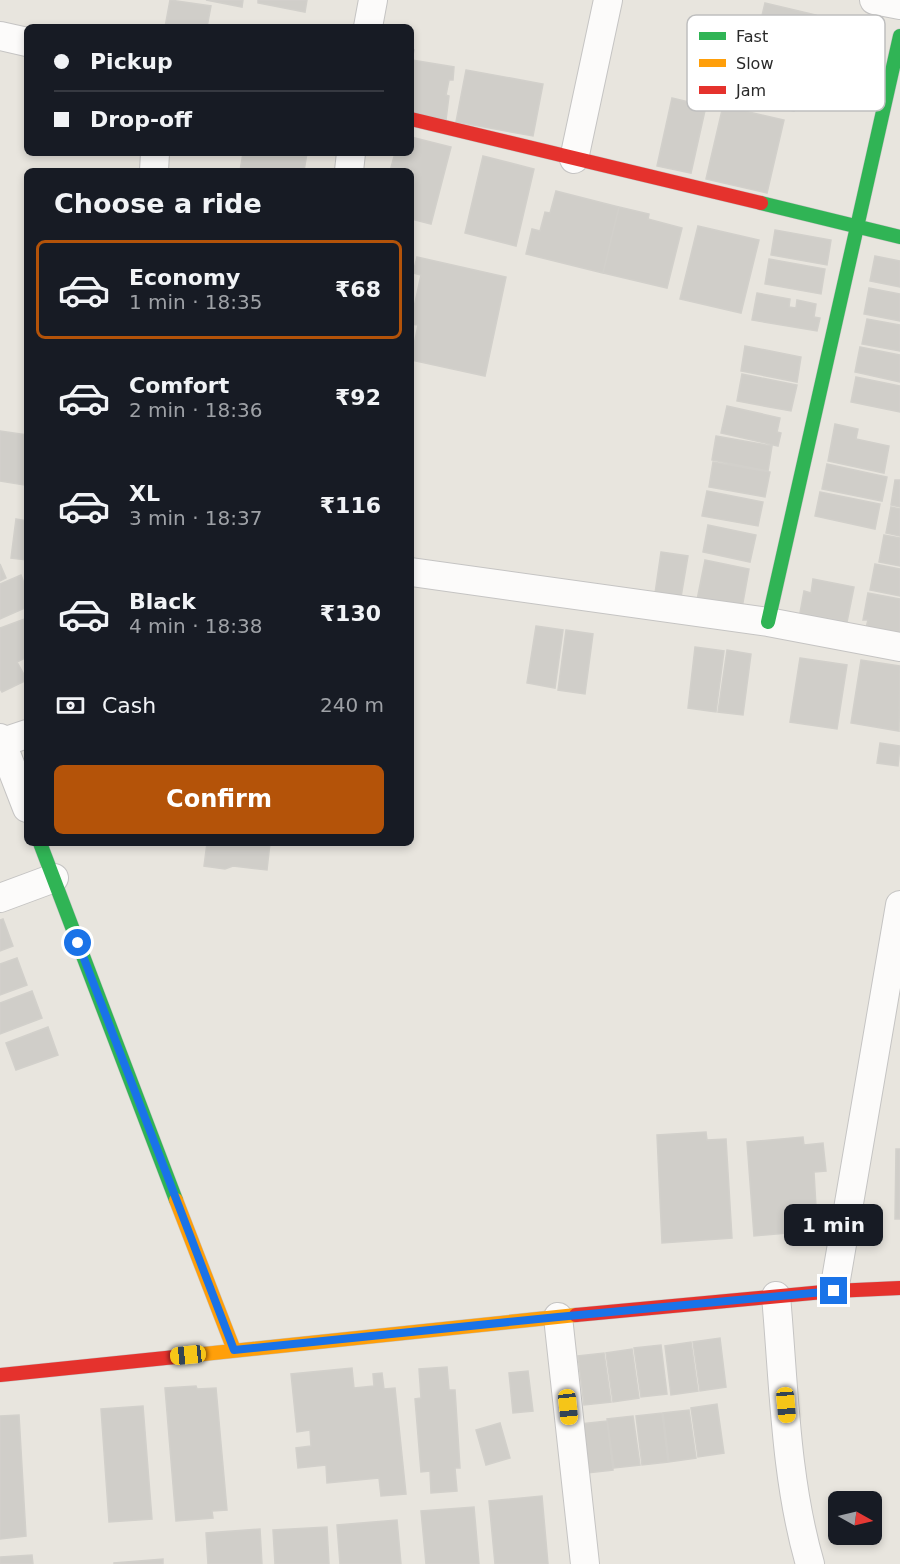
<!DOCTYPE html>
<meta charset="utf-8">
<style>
body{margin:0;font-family:"DejaVu Sans",sans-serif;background:#20242c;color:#f1f3f6;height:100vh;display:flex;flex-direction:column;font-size:22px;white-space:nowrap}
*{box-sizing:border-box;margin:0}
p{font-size:20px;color:#9ea1a6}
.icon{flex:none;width:33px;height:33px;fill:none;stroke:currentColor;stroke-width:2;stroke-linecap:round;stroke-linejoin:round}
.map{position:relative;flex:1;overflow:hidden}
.side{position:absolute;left:24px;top:168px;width:390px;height:678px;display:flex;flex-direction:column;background:#171b24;border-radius:9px;box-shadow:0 3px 9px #0003}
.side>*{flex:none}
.banner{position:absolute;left:24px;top:24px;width:390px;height:132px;border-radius:9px;box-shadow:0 3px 9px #0003;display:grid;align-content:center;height:132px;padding:0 30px;background:#171b24}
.needle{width:39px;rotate:98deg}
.tools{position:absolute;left:828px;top:1491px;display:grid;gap:12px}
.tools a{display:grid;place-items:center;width:54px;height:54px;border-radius:9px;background:#171b24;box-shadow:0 3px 9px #0003;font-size:30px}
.end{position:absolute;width:27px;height:27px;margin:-14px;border:8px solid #1a73e8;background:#fff;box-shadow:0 0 0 3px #fff}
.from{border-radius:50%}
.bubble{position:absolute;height:42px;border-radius:9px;background:#171b24;box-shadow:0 3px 9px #0003;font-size:20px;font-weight:600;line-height:42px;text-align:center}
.car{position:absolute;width:18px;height:36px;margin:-18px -9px;border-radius:8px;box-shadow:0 0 4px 2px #0007;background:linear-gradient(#f5c518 24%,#345 0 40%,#f5c518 0 76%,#345 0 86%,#f5c518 0)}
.banner b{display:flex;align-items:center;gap:21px;height:57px;font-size:22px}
.banner b+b{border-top:2px solid #363941}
.banner i{width:15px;height:15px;background:#f1f3f6}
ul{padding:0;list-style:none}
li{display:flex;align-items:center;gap:18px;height:99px;margin:0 12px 9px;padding:0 18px;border:3px solid transparent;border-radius:9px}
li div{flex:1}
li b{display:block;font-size:22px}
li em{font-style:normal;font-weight:600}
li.active{border-color:#b45309}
li>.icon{width:54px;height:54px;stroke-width:1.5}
h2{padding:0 30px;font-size:27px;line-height:72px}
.pay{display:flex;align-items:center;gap:15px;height:66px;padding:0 30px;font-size:22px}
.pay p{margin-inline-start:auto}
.cta{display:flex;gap:12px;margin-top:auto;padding:12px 30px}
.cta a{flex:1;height:69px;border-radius:9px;background:#b45309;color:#fff;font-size:24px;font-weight:600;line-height:69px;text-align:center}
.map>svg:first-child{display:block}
</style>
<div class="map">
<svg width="900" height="1564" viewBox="0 0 900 1564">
<rect width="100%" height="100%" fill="#e8e5de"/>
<path fill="#d0cec9" stroke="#d2d0cb" stroke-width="1.5" d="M170,0L211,6L207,27H165Z
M206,0H243L242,7Z
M258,0H307L305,12L258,3Z
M765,3L816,15L794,111L742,98Z
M411,50H414L412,60L454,67L453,80H449L446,95L449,96L446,120L411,114Z
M466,70L543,84L533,136L456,122Z
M672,98L706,106L691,173L657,166Z
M723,106L784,120L767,193L706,179Z
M411,137L451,147L431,224L411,219V171H390L395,153H411Z
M243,153H307L304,171H240Z
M483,156L534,169L516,246L465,233Z
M556,191L619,207L603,273L526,254L532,229L540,231L545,212L550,213Z
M619,207L649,214L648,219L682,228L667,288L603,273Z
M698,226L759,240L741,313L680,299Z
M775,230L831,240L827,265L771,255Z
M875,256L900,261V287L870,281Z
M417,257L506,277L485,376L411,360L418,325L411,324V321L421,275L413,273Z
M769,259L825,269L821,294L765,284Z
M869,288L900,294V321L864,314Z
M757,293L790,299L789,307L796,308L797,300L816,304L814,317L820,318L817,331L752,320Z
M867,319L900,325V351L862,344Z
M745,346L801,357L797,382L741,371Z
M860,347L900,355V382L855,372Z
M742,374L797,385L791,411L737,401Z
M856,377L900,386V412L851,402Z
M727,406L780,418L777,432L781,433L778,446L721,433Z
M835,424L858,429L856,439L889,446L884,473L828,461Z
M0,431L27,435V468L24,485L0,481Z
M716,436L772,446L768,471L712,460Z
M713,462L770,472L765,497L709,487Z
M827,464L887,477L882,501L822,489Z
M895,480H900V507L891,505Z
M707,491L763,502L758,526L702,516Z
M820,492L880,504L875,529L815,516Z
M891,507L900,509V536L886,533Z
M16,519L27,521V560L11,558Z
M708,525L756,535L750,562L703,552Z
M884,535L900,538V566L879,562Z
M661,552L688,556L680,603L654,600Z
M705,560L749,569L742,608L697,600Z
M0,564L6,578L0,581Z
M875,564L900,569V596L870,590Z
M21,575L27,591V607L0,619V584Z
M813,579L854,587L847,622L800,613L804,591L811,593Z
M868,593L900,599V635L866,628L868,620H863Z
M27,618V657L17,662L27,680L2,692L0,689V628Z
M536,626L563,630L555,688L527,683Z
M566,630L593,634L585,694L558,690Z
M695,647L724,651L716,712L688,708Z
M727,650L751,654L743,715L718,712Z
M800,658L847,665L837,729L790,722Z
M861,660L900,666L899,731L851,723Z
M880,743L900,746L898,766L877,763Z
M207,843H270L267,870L233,866L225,869L204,866Z
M3,919L13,946L0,951V920Z
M17,958L27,985L0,995V964Z
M32,991L42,1018L0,1034V1003Z
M48,1027L58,1055L16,1070L6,1043Z
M706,1132L707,1140L726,1139L732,1238L662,1243L657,1135Z
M803,1137L804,1145L823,1143L826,1171L814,1172L816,1207H808L810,1231L754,1236L747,1142Z
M896,1149H900V1219H895Z
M720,1338L726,1387L700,1391L693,1342Z
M691,1342L698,1391L671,1395L665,1346Z
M661,1345L667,1394L641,1397L634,1348Z
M632,1349L639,1398L613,1402L606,1353Z
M604,1353L611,1402L584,1405L578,1356Z
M447,1367L449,1390H455L460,1468H455L457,1491L431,1493L430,1471L421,1472L415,1399L421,1398L419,1369Z
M352,1368L354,1388L374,1386L373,1374L382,1373L384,1389L395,1388L406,1494L381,1496L379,1478L327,1483L326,1465L298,1468L296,1448L311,1446L310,1430L297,1432L291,1374Z
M528,1371L533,1411L513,1413L509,1373Z
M196,1386L197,1389L216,1388L227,1510L212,1511L213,1518L176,1521L165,1388Z
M717,1404L724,1453L698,1457L691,1408Z
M143,1406L152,1519L109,1522L101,1409Z
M689,1410L696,1458L669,1462L663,1413Z
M662,1413L668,1462L642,1465L636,1416Z
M19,1415L26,1536L0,1539V1416Z
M633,1416L640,1465L614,1468L607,1419Z
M607,1421L613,1470L587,1473L580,1424Z
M500,1423L510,1458L486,1465L476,1430Z
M542,1496L548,1564H495L489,1501Z
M474,1507L479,1564H426L421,1511Z
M397,1520L401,1564H340L337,1525Z
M327,1527L329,1564H275L273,1530Z
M260,1529L262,1564H208L206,1533Z
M32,1555L33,1564H0V1557Z
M163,1559V1564H114V1563Z"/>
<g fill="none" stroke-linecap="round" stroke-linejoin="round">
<defs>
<path id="street" d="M874,0L900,5
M368,27L373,0
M0,36L27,42
M574,159L608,0
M154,171L155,153
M349,171L351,153
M411,572L768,622L900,647
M0,738L27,808
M0,743L27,734
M0,898L54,878
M834,1291L900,905
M776,1296C784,1385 785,1478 810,1564
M558,1317L585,1564"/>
<path id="fast" d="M761,203L900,237
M768,622L900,36
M40,843L176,1200"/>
<path id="slow" d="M176,1200L234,1350
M185,1356L576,1315"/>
<path id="jam" d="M411,119L761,203
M576,1315L834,1291L900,1288
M0,1375L185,1356"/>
</defs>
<use href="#street" stroke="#c5c4c3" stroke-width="30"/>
<use href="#fast" stroke="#c5c4c3" stroke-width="15"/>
<use href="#slow" stroke="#c5c4c3" stroke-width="15"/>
<use href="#jam" stroke="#c5c4c3" stroke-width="15"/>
<use href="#street" stroke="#fcfbfa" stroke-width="28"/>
<use href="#fast" stroke="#30b455" stroke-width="14"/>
<use href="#slow" stroke="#ff9f0a" stroke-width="14"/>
<use href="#jam" stroke="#e5322d" stroke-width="14"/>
</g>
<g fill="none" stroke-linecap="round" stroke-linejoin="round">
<path stroke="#1a73e8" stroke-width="8" d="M78,943L234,1350L558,1317L834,1291"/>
</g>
<rect x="687" y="15" width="198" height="96" rx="9" fill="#fff" stroke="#bfbfbf" stroke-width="1.5"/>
<rect x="699" y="32" width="27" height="8" fill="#30b455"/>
<rect x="699" y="59" width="27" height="8" fill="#ff9f0a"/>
<rect x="699" y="86" width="27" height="8" fill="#e5322d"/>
<g font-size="16" fill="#292929">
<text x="736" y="42">Fast</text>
<text x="736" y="69">Slow</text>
<text x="736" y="96">Jam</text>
</g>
</svg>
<div class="tools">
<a><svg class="needle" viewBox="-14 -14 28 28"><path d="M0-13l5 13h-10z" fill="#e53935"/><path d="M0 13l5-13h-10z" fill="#9ea1a6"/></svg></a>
</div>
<i class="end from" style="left:78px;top:943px"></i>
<i class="end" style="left:834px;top:1291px"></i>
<div class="bubble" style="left:784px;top:1204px;width:99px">1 min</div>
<i class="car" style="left:188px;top:1355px;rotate:264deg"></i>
<i class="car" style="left:786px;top:1405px;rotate:175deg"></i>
<i class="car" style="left:568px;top:1407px;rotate:174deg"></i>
<div class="banner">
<b><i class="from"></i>Pickup</b>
<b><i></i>Drop-off</b>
</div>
<section class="side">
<h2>Choose a ride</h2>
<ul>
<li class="active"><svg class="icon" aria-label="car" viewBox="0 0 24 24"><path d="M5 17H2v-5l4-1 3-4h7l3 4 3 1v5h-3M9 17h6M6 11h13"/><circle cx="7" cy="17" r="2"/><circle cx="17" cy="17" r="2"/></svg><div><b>Economy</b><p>1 min · 18:35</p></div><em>₹68</em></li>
<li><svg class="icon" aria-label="car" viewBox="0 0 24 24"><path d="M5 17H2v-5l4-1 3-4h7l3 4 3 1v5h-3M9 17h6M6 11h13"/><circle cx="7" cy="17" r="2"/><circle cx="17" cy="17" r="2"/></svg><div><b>Comfort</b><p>2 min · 18:36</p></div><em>₹92</em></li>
<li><svg class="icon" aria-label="car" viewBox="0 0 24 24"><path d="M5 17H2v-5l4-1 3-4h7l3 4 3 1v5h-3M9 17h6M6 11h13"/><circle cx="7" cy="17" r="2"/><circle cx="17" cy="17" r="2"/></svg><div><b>XL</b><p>3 min · 18:37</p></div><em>₹116</em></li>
<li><svg class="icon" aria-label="car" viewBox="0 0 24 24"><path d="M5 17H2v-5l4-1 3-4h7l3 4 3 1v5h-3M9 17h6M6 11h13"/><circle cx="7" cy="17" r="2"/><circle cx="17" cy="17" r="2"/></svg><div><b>Black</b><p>4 min · 18:38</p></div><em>₹130</em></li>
</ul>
<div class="pay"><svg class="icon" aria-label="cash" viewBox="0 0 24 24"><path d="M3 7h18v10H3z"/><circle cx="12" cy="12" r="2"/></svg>Cash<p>240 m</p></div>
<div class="cta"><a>Confirm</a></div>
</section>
</div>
